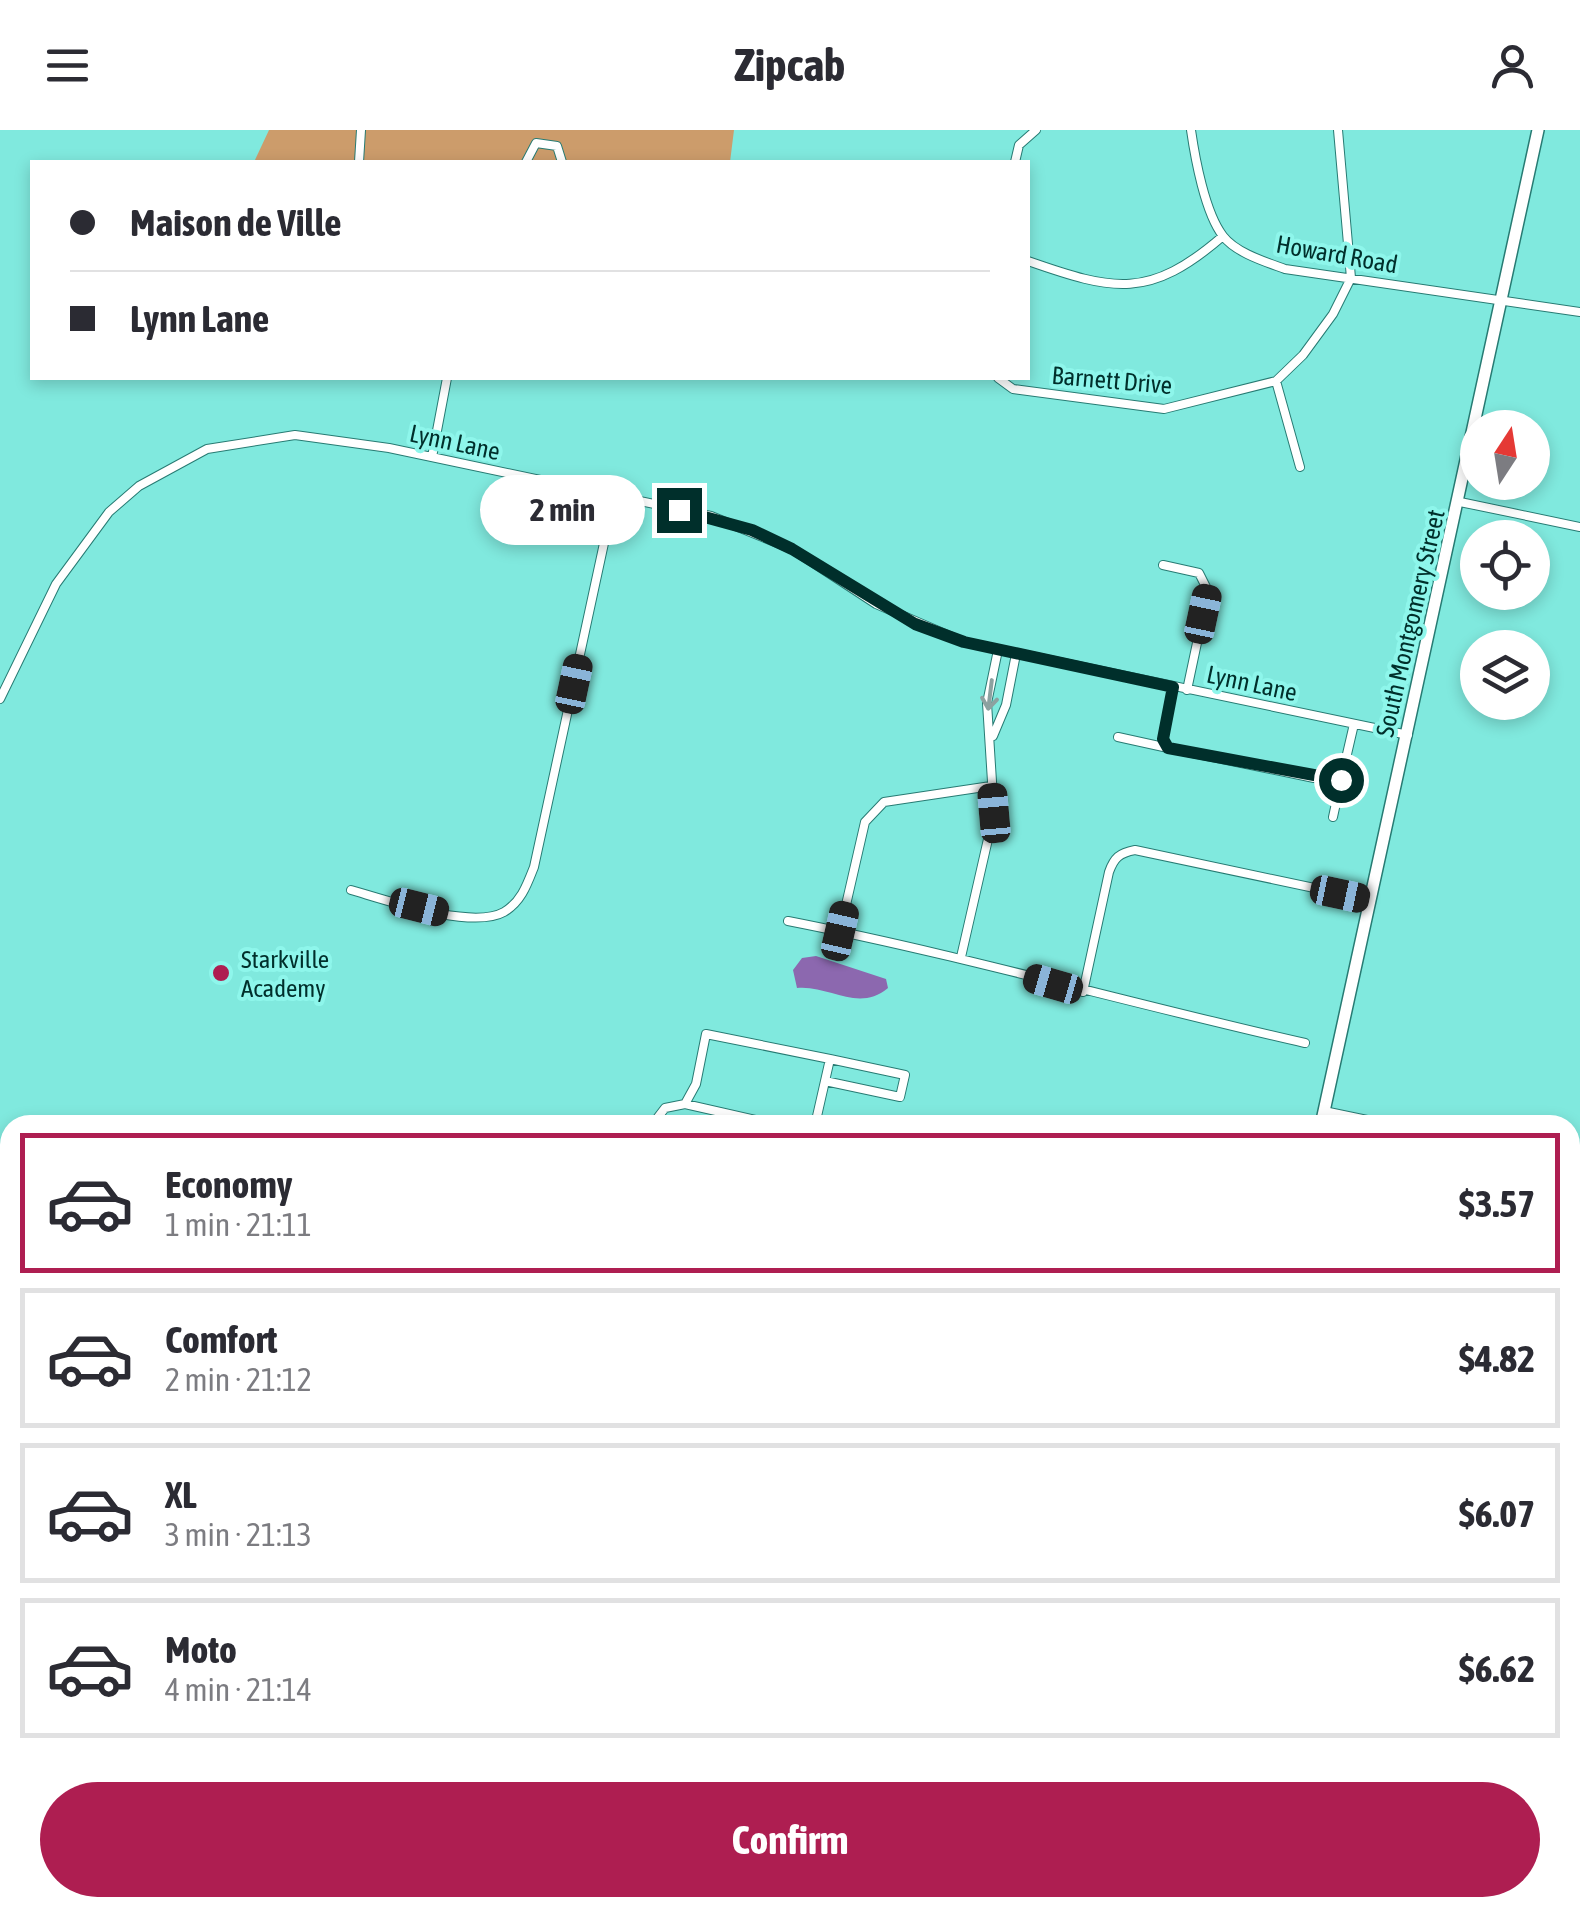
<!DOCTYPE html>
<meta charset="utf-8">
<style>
body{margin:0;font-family:"Asap Condensed",sans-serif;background:#f7f7f7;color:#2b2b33;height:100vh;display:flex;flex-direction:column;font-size:38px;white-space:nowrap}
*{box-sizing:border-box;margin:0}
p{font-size:32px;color:#7c7c81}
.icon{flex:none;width:55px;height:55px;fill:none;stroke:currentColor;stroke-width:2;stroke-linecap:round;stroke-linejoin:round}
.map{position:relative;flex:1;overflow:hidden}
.sheet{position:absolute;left:0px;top:985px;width:1580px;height:802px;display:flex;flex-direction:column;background:#fff;border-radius:30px 30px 0 0;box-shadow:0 5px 15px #0003}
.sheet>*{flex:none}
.banner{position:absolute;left:30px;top:30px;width:1000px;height:220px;border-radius:0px;box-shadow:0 5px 15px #0003;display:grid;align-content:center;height:220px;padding:0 40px;background:#fff}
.needle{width:65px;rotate:12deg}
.buttons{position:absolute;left:1460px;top:280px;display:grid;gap:20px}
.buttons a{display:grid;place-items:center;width:90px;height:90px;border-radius:50%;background:#fff;box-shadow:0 5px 15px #0003;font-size:50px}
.end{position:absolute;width:45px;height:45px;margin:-22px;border:12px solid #002f2b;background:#fff;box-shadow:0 0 0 5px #fff}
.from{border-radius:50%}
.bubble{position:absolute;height:70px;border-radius:35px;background:#fff;box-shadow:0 5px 15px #0003;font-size:32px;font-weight:700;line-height:70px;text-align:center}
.car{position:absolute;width:30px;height:60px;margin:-30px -15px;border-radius:12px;box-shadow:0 0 8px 2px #0007;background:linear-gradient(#222 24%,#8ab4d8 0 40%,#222 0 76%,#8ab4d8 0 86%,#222 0)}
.banner b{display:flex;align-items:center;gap:35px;height:95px;font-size:38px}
.banner b+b{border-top:2px solid #e1e1e2}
.banner i{width:25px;height:25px;background:#2b2b33}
ul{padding:18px 0 0;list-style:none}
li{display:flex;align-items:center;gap:30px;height:140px;margin:0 20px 15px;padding:0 20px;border:5px solid #e1e1e2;border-radius:0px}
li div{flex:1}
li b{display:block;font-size:38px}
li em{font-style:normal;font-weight:700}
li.active{border-color:#ae1e51}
li>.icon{width:90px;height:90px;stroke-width:1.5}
.cta{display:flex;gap:20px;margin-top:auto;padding:20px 40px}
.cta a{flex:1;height:115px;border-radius:60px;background:#ae1e51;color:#fff;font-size:40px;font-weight:700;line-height:115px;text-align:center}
header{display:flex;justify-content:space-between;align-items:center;height:130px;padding:0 40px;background:#fff;font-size:45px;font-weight:700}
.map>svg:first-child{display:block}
</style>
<header><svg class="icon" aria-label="menu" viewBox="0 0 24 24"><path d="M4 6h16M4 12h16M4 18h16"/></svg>Zipcab<svg class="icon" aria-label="person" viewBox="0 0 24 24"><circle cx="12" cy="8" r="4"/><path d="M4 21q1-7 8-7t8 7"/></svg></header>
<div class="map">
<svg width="1580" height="1786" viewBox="0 0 1580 1786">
<rect width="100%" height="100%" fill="#80e9de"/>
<path fill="#cc9c6b" d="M269,0H734L730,32H254Z"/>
<path fill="#8c68af" d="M816,826L886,849L888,858C858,883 830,855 797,858L793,840L802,828Z"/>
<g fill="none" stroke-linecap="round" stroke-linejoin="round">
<defs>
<path id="street" d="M1191,0C1195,28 1205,83 1223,106C1236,123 1266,132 1285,139L1580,182
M359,32L361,0
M526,32L536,13L557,16L562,32
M1015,32L1019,15L1036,0
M1028,131C1114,161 1149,170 1223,106
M998,248L1013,259L1164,279L1276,251L1303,225L1333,184L1351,148L1338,0
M1276,251L1300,337
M432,327L447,248
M1460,372L1580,397
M1163,435L1199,443L1208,461L1187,560
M1173,557L1163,609L1168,618L1314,648L1341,650L1354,594
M0,569L56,454L109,382L139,356L207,319L295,305L389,318L711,386L792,419L876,474L964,512L1408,605
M993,606L1006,575L1016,524
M1118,607L1168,618
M1333,687L1341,650
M351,760C386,770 472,800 504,782C521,772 527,755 534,737L614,367
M788,791C962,825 1132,874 1305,913
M840,801L865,692L884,672L991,656
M961,827L994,683L987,573L998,520
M1083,862L1109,742C1114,728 1119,723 1135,720L1371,770
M825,951L900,967L905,945L830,929
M685,974L696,954L706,904L830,929L815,995
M1324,981L1391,995
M652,995L665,978L685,974L778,995
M1570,1032L1580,1034
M0,1389L10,1357
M1570,1528L1580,1530
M0,1536L10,1546
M0,1589L10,1563
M1570,1663L1580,1667
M0,1778L40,1786
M1302,1778L1307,1786
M94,1786L95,1778
M344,1786L346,1778
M492,1786L494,1778"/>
<path id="secondary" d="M1321,995L1538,0
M0,1086L10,1088
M1151,1786L1153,1778"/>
</defs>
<use href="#street" stroke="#277b73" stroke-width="10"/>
<use href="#secondary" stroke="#277b73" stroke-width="14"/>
<use href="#street" stroke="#fff" stroke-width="8"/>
<use href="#secondary" stroke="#fff" stroke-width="11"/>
</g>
<defs><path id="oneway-shaft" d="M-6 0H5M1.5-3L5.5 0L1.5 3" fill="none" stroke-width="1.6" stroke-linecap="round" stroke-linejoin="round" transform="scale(2.5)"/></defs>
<use stroke="#8ca1a0" href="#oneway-shaft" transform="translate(990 565) rotate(97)"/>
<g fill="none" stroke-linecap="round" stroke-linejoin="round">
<path stroke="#002f2b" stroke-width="12" d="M679,380L752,400L792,419L915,494L964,512L1173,557L1163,609L1168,618L1341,650"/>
</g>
<circle fill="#ae1e51" stroke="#8ef6eb" stroke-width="4" cx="221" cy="843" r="10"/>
<g text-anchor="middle" stroke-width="8" stroke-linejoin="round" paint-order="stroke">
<g font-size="25" fill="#002f2b" stroke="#8ef6eb">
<text transform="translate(1337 124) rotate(10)" y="9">Howard Road</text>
<text transform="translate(1112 250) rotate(5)" y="9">Barnett Drive</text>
<text transform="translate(455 312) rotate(12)" y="9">Lynn Lane</text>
<text transform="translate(1410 493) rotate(-77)" y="9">South Montgomery Street</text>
<text transform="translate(1252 553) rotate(12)" y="9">Lynn Lane</text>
</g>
<g font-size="25" fill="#002f2b" stroke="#8ef6eb" text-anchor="start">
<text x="241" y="838">Starkville<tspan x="241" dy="29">Academy</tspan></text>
</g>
</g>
</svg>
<div class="buttons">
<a><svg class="needle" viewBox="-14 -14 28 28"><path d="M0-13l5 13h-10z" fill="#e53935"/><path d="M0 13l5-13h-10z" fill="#7c7c81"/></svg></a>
<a><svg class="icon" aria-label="locate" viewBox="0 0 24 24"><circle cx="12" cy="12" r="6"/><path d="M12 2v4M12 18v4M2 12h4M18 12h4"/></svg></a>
<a><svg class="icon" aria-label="layers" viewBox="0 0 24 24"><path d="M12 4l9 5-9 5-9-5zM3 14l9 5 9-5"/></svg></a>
</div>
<i class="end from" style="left:1341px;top:650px"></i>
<i class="end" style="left:679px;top:380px"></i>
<div class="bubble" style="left:480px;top:345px;width:165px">2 min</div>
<i class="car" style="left:1203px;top:484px;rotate:12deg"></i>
<i class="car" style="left:574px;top:554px;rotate:12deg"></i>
<i class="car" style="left:994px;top:683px;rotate:355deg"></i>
<i class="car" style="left:1340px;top:764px;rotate:102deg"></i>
<i class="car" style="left:419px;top:777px;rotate:104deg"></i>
<i class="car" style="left:840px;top:801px;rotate:13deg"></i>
<i class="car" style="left:1053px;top:854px;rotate:286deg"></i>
<div class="banner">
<b><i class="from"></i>Maison de Ville</b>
<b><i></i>Lynn Lane</b>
</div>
<section class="sheet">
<ul>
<li class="active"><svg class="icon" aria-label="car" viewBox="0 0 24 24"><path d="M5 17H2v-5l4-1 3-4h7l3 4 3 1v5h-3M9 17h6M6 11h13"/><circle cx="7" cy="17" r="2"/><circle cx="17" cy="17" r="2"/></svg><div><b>Economy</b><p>1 min · 21:11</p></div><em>$3.57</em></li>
<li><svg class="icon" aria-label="car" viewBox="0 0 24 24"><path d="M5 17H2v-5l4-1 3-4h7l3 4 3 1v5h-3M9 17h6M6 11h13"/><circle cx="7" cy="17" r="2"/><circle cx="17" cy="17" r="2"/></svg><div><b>Comfort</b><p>2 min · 21:12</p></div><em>$4.82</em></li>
<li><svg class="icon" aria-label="car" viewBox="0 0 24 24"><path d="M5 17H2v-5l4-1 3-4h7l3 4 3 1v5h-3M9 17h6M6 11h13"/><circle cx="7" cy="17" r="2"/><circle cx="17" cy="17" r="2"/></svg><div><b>XL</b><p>3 min · 21:13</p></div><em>$6.07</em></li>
<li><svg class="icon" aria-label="car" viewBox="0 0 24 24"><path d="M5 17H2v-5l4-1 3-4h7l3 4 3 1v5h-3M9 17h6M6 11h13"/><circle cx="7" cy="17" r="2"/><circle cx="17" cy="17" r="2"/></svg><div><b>Moto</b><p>4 min · 21:14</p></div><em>$6.62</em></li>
</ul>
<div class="cta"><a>Confirm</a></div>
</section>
</div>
